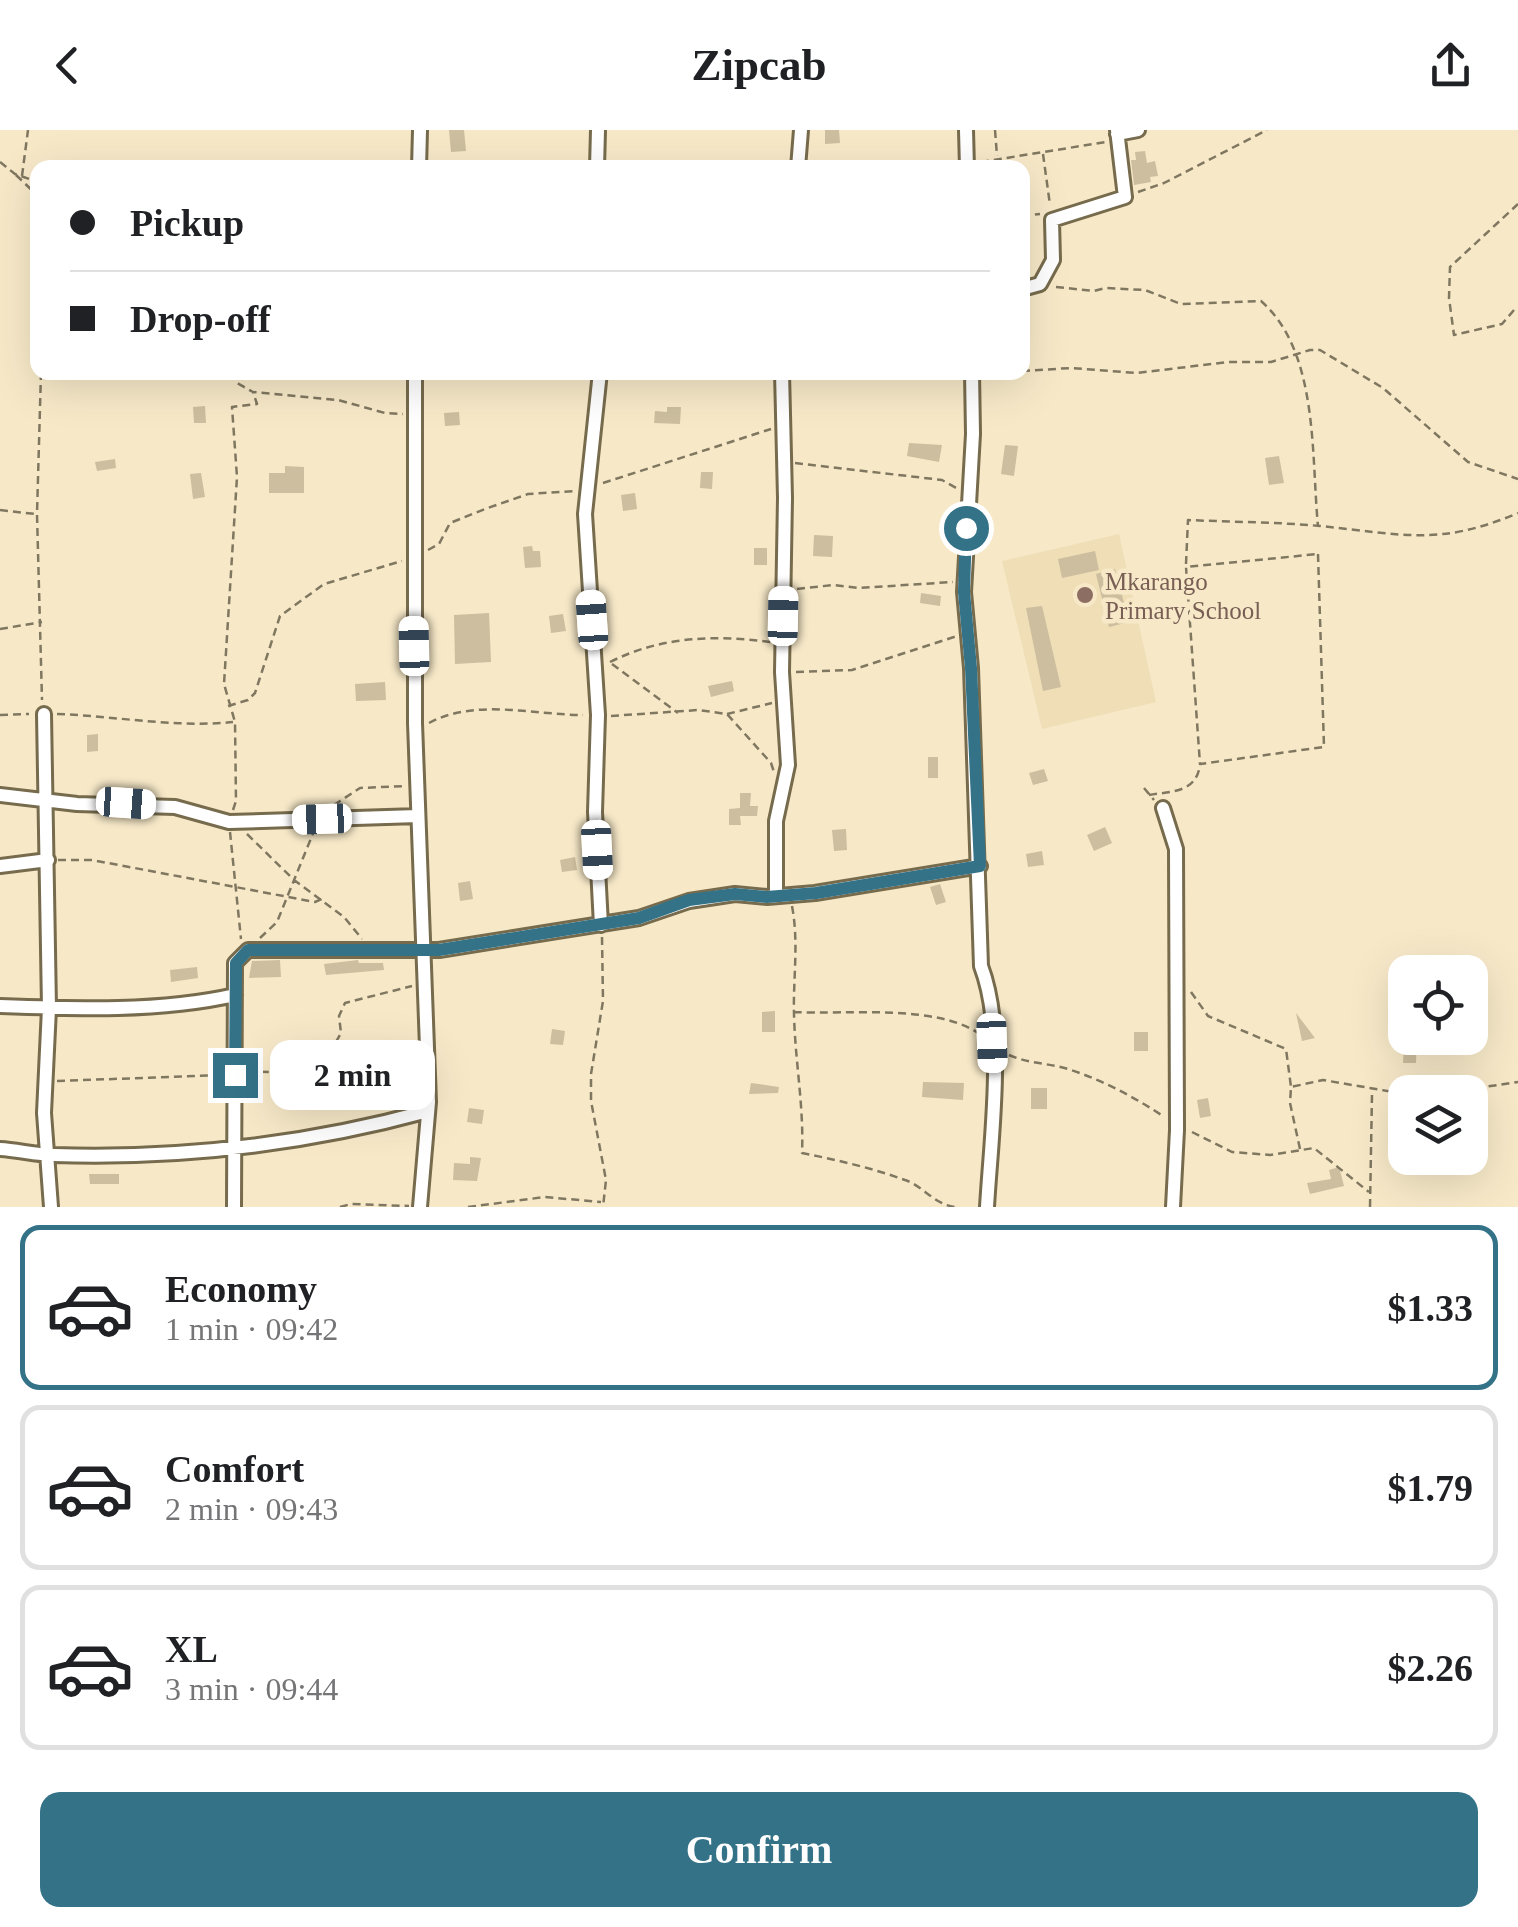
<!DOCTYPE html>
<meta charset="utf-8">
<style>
body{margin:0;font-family:"Times New Roman",serif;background:#f2f2f2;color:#202124;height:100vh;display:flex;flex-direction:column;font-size:38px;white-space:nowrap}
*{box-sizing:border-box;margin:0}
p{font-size:32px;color:#757577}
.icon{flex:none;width:55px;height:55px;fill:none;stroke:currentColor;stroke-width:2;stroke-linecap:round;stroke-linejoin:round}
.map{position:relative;height:1077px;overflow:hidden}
.details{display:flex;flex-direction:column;background:#fff;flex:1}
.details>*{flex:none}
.top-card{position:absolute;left:30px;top:30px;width:1000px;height:220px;border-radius:20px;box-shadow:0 10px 40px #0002;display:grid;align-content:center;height:220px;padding:0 40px;background:#fff}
.buttons{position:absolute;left:1388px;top:825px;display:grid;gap:20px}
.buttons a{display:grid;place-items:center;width:100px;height:100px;border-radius:20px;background:#fff;box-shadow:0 10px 40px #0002;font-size:50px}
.end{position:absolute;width:45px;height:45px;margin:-22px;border:12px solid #347288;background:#fff;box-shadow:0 0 0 5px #fff}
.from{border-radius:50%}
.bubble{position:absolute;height:70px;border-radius:20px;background:#fff;box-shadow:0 10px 40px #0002;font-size:32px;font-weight:600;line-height:70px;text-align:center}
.car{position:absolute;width:30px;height:60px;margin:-30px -15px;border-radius:12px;box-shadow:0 0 8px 2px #0007;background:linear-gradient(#fff 24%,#345 0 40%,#fff 0 76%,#345 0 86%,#fff 0)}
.top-card b{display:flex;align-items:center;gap:35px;height:95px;font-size:38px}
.top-card b+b{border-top:2px solid #e0e0e0}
.top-card i{width:25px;height:25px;background:#202124}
ul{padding:18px 0 0;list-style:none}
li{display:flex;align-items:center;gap:30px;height:165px;margin:0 20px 15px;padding:0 20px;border:5px solid #e0e0e0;border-radius:20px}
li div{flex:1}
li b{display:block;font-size:38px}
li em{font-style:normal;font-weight:600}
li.on{border-color:#347288}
li>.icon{width:90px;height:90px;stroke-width:1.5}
.button{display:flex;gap:20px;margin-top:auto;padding:20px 40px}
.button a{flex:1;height:115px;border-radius:20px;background:#347288;color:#fff;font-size:40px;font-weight:600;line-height:115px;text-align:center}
header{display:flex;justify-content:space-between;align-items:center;height:130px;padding:0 40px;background:#fff;font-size:45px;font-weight:600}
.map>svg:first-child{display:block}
</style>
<header><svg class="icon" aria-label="back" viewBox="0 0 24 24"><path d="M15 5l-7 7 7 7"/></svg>Zipcab<svg class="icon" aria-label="share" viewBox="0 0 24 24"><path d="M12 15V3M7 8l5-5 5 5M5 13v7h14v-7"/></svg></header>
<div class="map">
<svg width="1518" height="1077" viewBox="0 0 1518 1077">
<rect width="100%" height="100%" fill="#f7e9c8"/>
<path fill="#efdeb6" d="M1119,404L1156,572L1042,599L1002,431Z"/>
<path fill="#ccbe9e" d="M449,0H464L466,21L451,22Z
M825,0H839L840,13L825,14Z
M1145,21L1147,33L1155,31L1158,46L1150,47L1151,52L1134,55L1131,30H1136L1135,22Z
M205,276L206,293H194L193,277Z
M667,277H681L680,294L654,293L655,281L667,282Z
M459,282L460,295L445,296L444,283Z
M909,313L942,315L939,332L907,326Z
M1005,315L1018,316L1014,346L1001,344Z
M1279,326L1284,353L1269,355L1265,328Z
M115,329L116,338L97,341L95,332Z
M285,336L304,337V363H269V343H285Z
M701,342H713L712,359L700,358Z
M201,343L205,367L193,369L190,344Z
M635,363L637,379L623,381L621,365Z
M814,405L833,406L832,427L813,426Z
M532,416L533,421H540L541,437L525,438L523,417Z
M754,418H767V435H754Z
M1095,421L1099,440L1062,448L1058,429Z
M1115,439L1129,492L1109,497L1096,444Z
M921,463L941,466L940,476L920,473Z
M1042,476L1061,557L1043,561L1026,478Z
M489,483L491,532L455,534L454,485Z
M563,484L566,501L551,503L549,486Z
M732,551L734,561L711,567L708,556Z
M385,552L386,570L356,571L355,554Z
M98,604V621L87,622V605Z
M928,627H938V648H928Z
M1044,639L1048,651L1033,655L1029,643Z
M740,663H751L750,676H758L757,686H740L741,695H729V679L740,678Z
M1105,697L1112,713L1094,721L1087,705Z
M846,699L847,720L834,721L832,700Z
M1042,721L1044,735L1028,737L1026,724Z
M575,727L577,740L562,742L560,730Z
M470,751L473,769L460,771L458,753Z
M940,754L946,772L936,775L930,757Z
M280,830L281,847L249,848L252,831Z
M358,830L359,833H383L384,840L326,845L324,834Z
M197,837L198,848L171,852L170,840Z
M775,881V902H762V882Z
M1296,883L1315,908L1302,911Z
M552,899L565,901L563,915L550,914Z
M1134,902H1148V921H1134Z
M1404,908H1417L1416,933H1403Z
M923,952L964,953L963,970L922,967Z
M751,953L779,957L778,963L749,964Z
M1031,958H1047V979H1031Z
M1208,968L1211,986L1200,988L1197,970Z
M469,978L484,980L482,994L467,992Z
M470,1027L481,1028L477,1051L453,1050L454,1033L470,1034Z
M1339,1037L1344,1056L1310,1064L1307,1053L1331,1049L1329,1040Z
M89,1044H119V1054H90Z"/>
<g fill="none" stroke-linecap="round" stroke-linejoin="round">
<defs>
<path id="minor" d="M966,0L967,38
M1117,4L1138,0
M419,38L420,0
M597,38L598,0
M798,38L801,0
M1022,159L1040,154L1053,130L1052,90L1125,67L1117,0
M415,242V593L429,972L420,1077
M600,242L585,384L598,585L595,682L601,795
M972,242L973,304L964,462L971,538L981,836C1006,902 991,1006 987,1077
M44,584L49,878L44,983L51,1077
M0,665L77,674L175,677L229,692L418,686
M1163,678L1176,719L1177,1000L1173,1077
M0,736L48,730
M776,766V691L788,635L782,542L785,368L782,242
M0,876C77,879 160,882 235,865
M0,1019C18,1020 36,1025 54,1025C180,1029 307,1014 428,981
M234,1077L235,833L248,820H439L639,788L689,771L735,764L767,767L815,763L980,736"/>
</defs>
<use href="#minor" stroke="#776b4d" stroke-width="18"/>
<path stroke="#807761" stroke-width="2.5" stroke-dasharray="8 5" stroke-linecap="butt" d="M995,0L997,26
M1043,24L1050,75
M0,32L15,44L38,52
M981,32L1106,12
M16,45L38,66
M22,46L28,0
M1138,62L1164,53L1267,0
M1022,86L1040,84
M1056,157L1094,161L1105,158L1145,160L1181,174L1261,171C1319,222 1311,325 1318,396
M1514,180L1502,194L1454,205L1449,168L1450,137L1518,74
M1022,241L1071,238L1137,243L1228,232H1271L1310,220H1320L1383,258L1468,332L1518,349
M41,242L37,384L42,570
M232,242L237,253L253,262L338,270L385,283L403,284
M795,333L942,350L958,359
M603,353L771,299
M0,380L35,384
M428,420L439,414L450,393L485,379L528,364L576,361
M1318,424L1324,617L1200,634L1186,437Z
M1186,434L1188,390C1232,392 1277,392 1320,396C1402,404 1438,417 1518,383
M797,459L833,455L859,458L953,452
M0,499L42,492
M610,532C662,506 714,505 771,512
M612,534L678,583
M796,542L852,540L957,506
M228,576L248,570L255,563L280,486L324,454L402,431
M57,584C116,586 174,598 233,592
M727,584L772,573
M0,585L29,584
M611,586L698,580L727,584L771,633L774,642
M429,593C475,568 534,585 583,585
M1144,658L1154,670
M1149,665C1172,661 1196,663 1200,635
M334,675L360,658L406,656
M233,680L236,671L235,592L224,554L237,347L232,277L257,274L253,262
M230,702L241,809
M247,704L294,750L344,787L362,809
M58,730H92L315,772L322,769
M792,776C799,813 793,848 794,884C795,931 804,976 802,1023C837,1030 872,1038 905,1050C923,1056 935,1075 955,1077
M602,807L603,871L591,944V971L606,1050L603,1077
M260,808L277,792L314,701
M1191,862L1208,886L1286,919L1291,957
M794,882C849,885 938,873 983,906
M1009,925C1029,934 1051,933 1071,940C1104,951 1134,967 1163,986
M248,941C265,942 306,944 321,939L341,903L339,886L345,873L412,856
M57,951L224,945
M1450,962L1518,952
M1192,1002L1232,1022L1270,1025L1314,1018L1369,1062
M1300,1019L1290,973L1291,957L1323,950L1405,964
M340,1077L351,1074L409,1076
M468,1077L545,1067L601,1072
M1370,1077L1372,964"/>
<use href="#minor" stroke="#fff" stroke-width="12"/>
</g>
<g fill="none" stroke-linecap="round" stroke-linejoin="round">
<path stroke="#347288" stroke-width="12" d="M235,945L236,833L248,820H439L639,788L689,770L735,764L767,767L816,763L980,736L971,538L964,462L966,398"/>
</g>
<circle fill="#8d6e63" stroke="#f7e9c8" stroke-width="4" cx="1085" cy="465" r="10"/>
<g text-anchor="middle" stroke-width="9" stroke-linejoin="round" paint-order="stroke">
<g font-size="25" fill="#785e54" stroke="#f7e9c8" text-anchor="start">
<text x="1105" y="460">Mkarango<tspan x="1105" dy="29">Primary School</tspan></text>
</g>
</g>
</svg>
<div class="buttons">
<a><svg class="icon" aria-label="locate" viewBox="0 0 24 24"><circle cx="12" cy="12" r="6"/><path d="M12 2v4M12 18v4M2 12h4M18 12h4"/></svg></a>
<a><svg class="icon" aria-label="layers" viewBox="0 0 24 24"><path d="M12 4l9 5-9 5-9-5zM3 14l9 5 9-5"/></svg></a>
</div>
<i class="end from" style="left:966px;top:398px"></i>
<i class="end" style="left:235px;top:945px"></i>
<div class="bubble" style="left:270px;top:910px;width:165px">2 min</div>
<i class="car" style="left:783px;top:486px;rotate:1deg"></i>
<i class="car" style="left:592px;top:490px;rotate:356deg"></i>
<i class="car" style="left:414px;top:516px;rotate:359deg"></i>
<i class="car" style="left:126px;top:673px;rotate:94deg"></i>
<i class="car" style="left:322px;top:689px;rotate:268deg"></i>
<i class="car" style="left:597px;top:720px;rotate:177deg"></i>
<i class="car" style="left:992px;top:913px;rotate:178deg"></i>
<div class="top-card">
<b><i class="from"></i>Pickup</b>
<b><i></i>Drop-off</b>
</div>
</div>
<section class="details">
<ul>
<li class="on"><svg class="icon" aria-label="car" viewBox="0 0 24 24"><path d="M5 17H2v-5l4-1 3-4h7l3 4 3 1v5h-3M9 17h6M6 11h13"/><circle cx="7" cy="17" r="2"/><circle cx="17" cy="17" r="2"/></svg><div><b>Economy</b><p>1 min · 09:42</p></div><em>$1.33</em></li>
<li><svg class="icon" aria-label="car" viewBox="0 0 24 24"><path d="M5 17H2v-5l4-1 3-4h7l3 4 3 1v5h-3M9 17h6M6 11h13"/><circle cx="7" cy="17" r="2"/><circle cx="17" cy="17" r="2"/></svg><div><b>Comfort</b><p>2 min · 09:43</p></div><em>$1.79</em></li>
<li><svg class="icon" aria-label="car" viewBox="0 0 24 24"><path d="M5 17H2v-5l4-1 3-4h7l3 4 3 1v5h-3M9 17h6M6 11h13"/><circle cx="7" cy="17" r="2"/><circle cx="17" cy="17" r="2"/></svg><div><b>XL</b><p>3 min · 09:44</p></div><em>$2.26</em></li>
</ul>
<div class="button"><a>Confirm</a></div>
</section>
